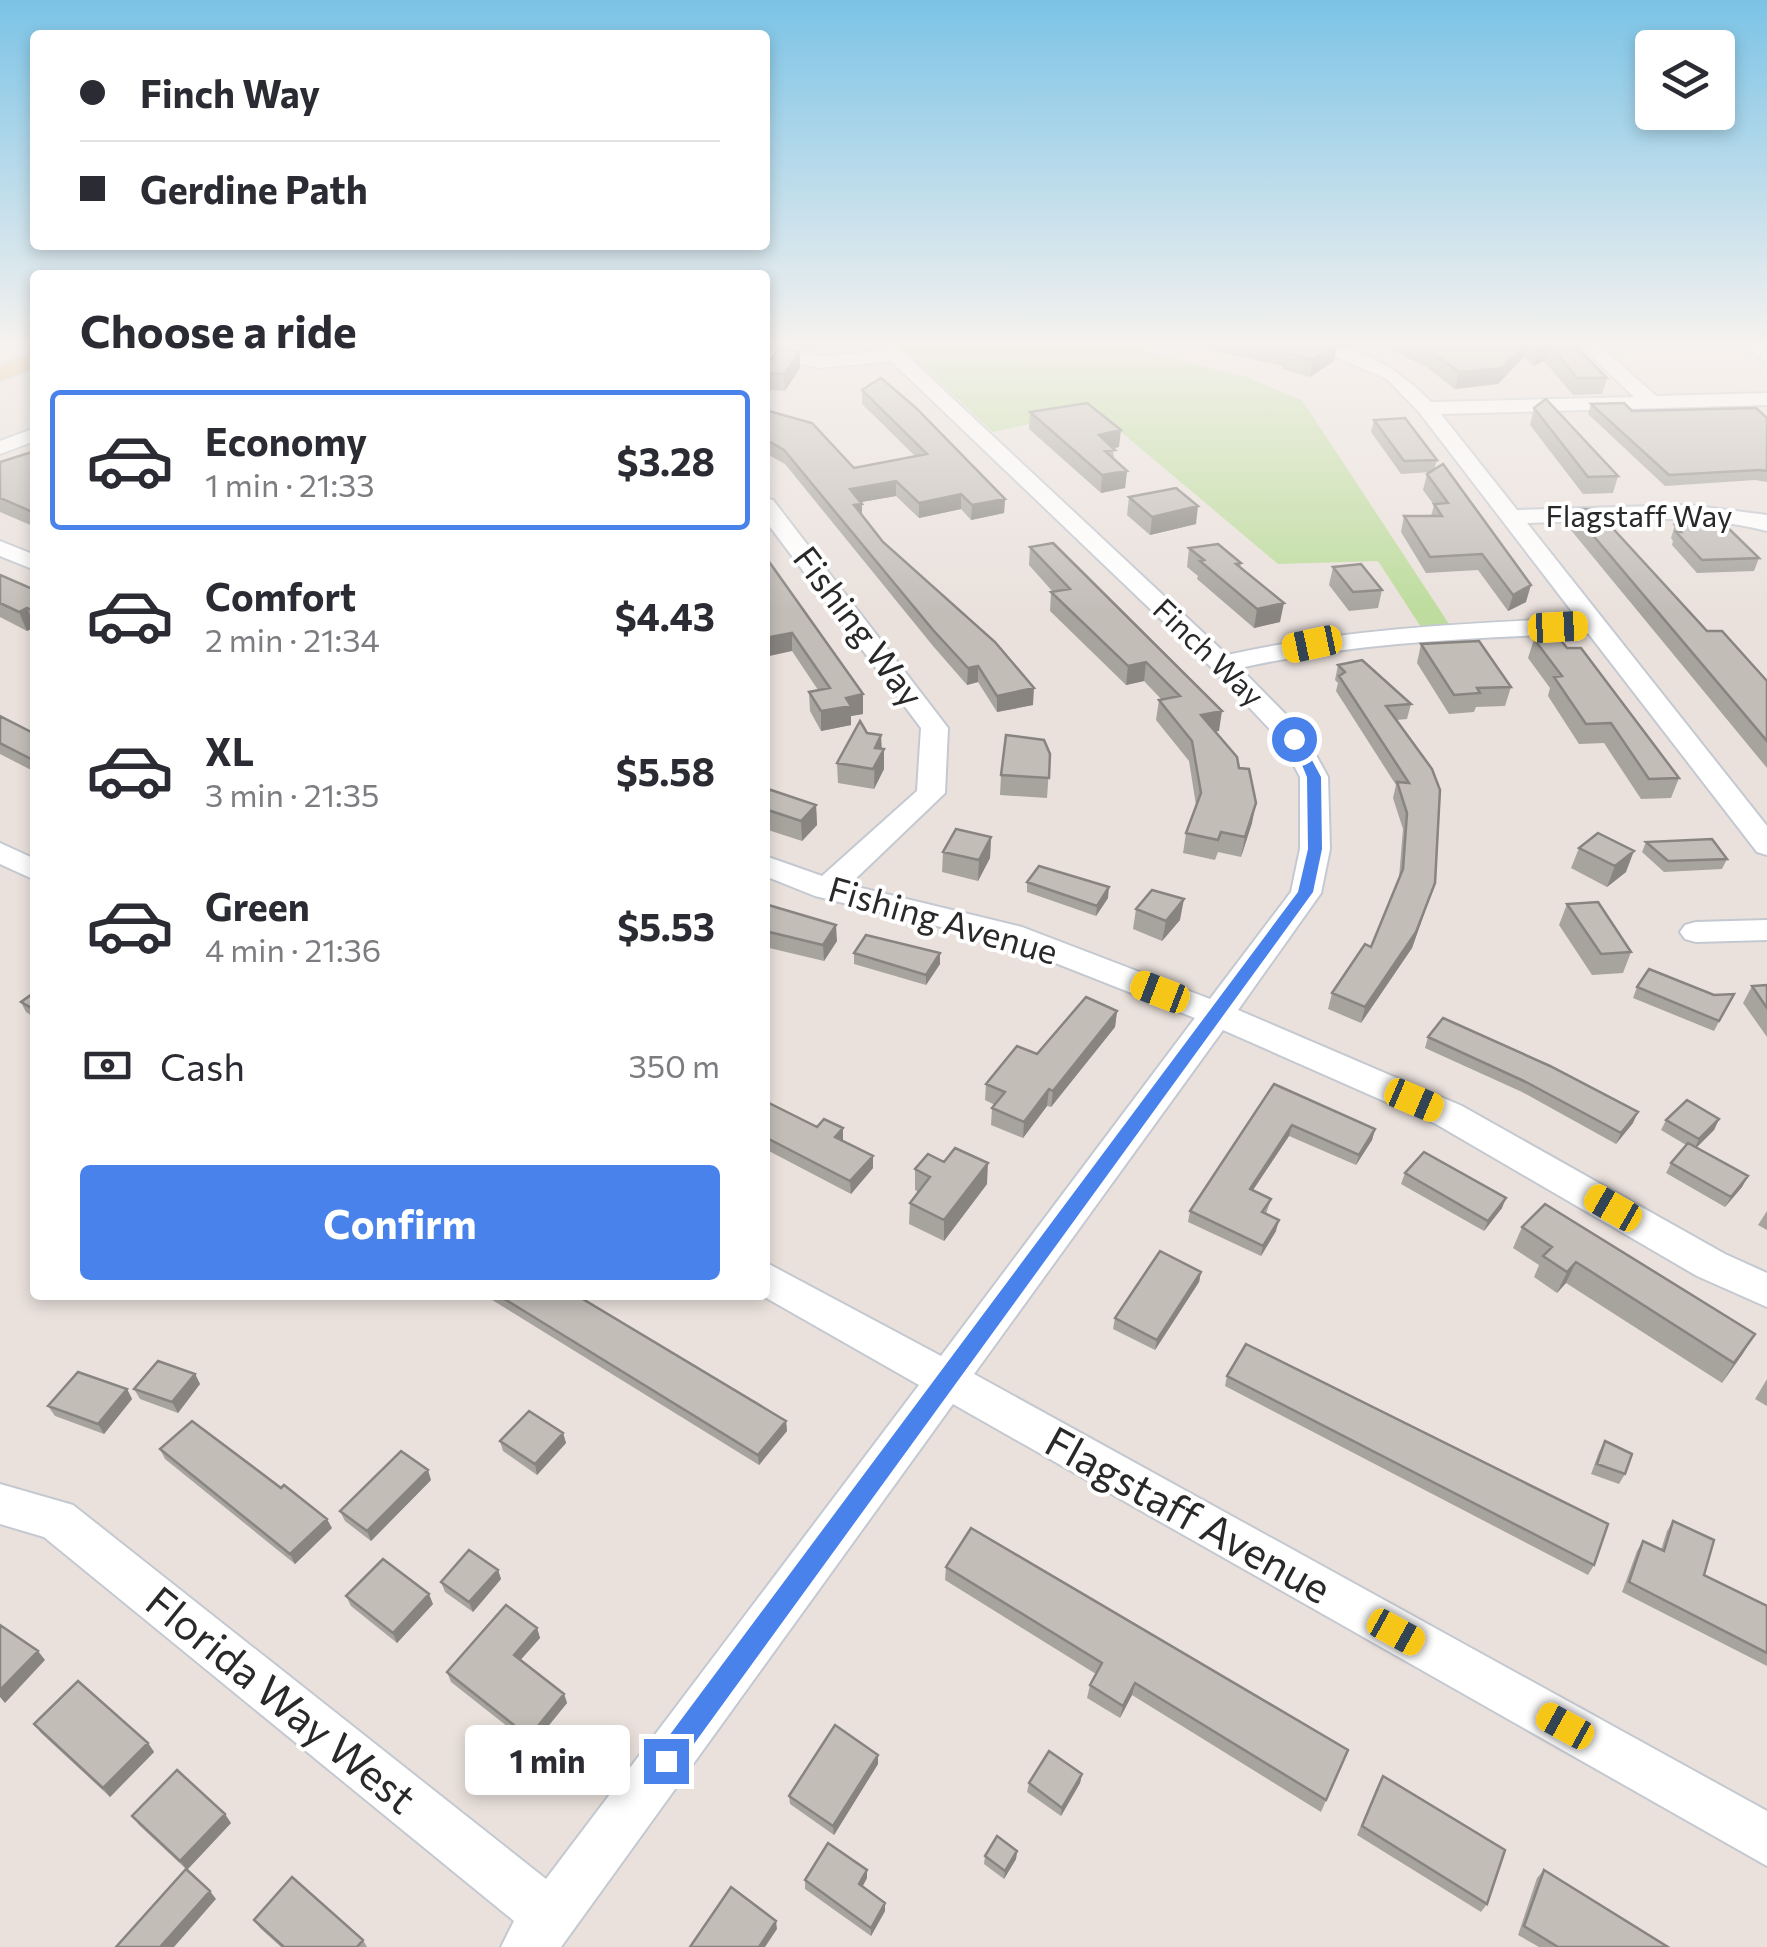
<!DOCTYPE html>
<meta charset="utf-8">
<style>
body{margin:0;font-family:Commissioner,sans-serif;background:#f2f2f3;color:#2b2b33;height:100vh;display:flex;flex-direction:column;font-size:38px;white-space:nowrap}
*{box-sizing:border-box;margin:0}
p{font-size:32px;color:#7c7c81}
.icon{flex:none;width:55px;height:55px;fill:none;stroke:currentColor;stroke-width:2;stroke-linecap:round;stroke-linejoin:round}
.map{position:relative;flex:1;overflow:hidden}
.sheet{position:absolute;left:30px;top:270px;width:740px;height:1030px;display:flex;flex-direction:column;background:#fff;border-radius:10px;box-shadow:0 5px 15px #0003}
.sheet>*{flex:none}
.top-card{position:absolute;left:30px;top:30px;width:740px;height:220px;border-radius:10px;box-shadow:0 5px 15px #0003;display:grid;align-content:center;height:220px;padding:0 50px;background:#fff}
.controls{position:absolute;left:1635px;top:30px;display:grid;gap:20px}
.controls a{display:grid;place-items:center;width:100px;height:100px;border-radius:10px;background:#fff;box-shadow:0 5px 15px #0003;font-size:50px}
.end{position:absolute;width:45px;height:45px;margin:-22px;border:12px solid #4982ea;background:#fff;box-shadow:0 0 0 5px #fff}
.from{border-radius:50%}
.bubble{position:absolute;height:70px;border-radius:10px;background:#fff;box-shadow:0 5px 15px #0003;font-size:32px;font-weight:700;line-height:70px;text-align:center}
.car{position:absolute;width:30px;height:60px;margin:-30px -15px;border-radius:12px;box-shadow:0 0 8px 2px #0007;background:linear-gradient(#f5c518 24%,#345 0 40%,#f5c518 0 76%,#345 0 86%,#f5c518 0)}
.top-card b{display:flex;align-items:center;gap:35px;height:95px;font-size:38px}
.top-card b+b{border-top:2px solid #e1e1e2}
.top-card i{width:25px;height:25px;background:#2b2b33}
ul{padding:0;list-style:none}
li{display:flex;align-items:center;gap:30px;height:140px;margin:0 20px 15px;padding:0 30px;border:5px solid transparent;border-radius:10px}
li div{flex:1}
li b{display:block;font-size:38px}
li em{font-style:normal;font-weight:700}
li.active{border-color:#4982ea}
li>.icon{width:90px;height:90px;stroke-width:1.5}
h2{padding:0 50px;font-size:45px;line-height:120px}
.pay{display:flex;align-items:center;gap:25px;height:110px;padding:0 50px;font-size:38px}
.pay p{margin-inline-start:auto}
.cta{display:flex;gap:20px;margin-top:auto;padding:20px 50px}
.cta a{flex:1;height:115px;border-radius:10px;background:#4982ea;color:#fff;font-size:40px;font-weight:700;line-height:115px;text-align:center}
.map>svg:first-child{display:block}
</style>
<div class="map">
<svg width="1767" height="1947" viewBox="0 0 1767 1947">
<rect width="100%" height="100%" fill="#eae1dc"/>
<path fill="#bddc9d" d="M895,341H1101L1120,345L1128,341H1159L1144,351L1246,377L1302,400L1449,624L1421,627L1378,561L1278,564L1095,410L993,432Z"/>
<g fill="none" stroke-linecap="round" stroke-linejoin="round">
<defs>
<path id="minor" d="M878,341H896L903,352L1227,655C1345,629 1457,624 1577,618L1419,412L1387,379L1331,355L1285,345L1282,341C1345,341 1387,357 1431,402L1634,397L1576,341H1595L1656,396L1767,393V405L1441,414L1517,510L1688,505L1767,515V531C1690,511 1607,521 1527,523L1767,826V855L1757,852L1588,633C1471,638 1355,642 1240,668L1304,733L1328,777L1330,849L1321,893L1238,1010L1462,1106L1725,1254L1767,1273V1307L1697,1276L1436,1124L1223,1030L974,1374L1767,1811V1866L953,1404L561,1947H501L514,1921L44,1537L0,1524V1484L73,1505L546,1879L919,1385L761,1295H765V1262L941,1356L1195,1018L1002,942L815,896L765,876V856L822,876L917,791L921,728L765,520V498L773,500L948,728L945,793L849,885L1022,927L1210,999L1291,892L1300,849V777L1282,742L1213,669L891,361L820,368L765,357V345L820,356L883,351Z
M1738,341H1758L1767,348V363Z
M35,428V441L0,454V441Z
M0,541L35,555V570L0,556Z
M0,843L35,859V880L0,864Z
M1767,920V940L1696,942L1685,939L1680,932L1685,925L1696,922Z"/>
<path id="major" d="M35,353V368L0,380V365Z"/>
</defs>
<use href="#minor" stroke="#c4c9d1" stroke-width="4"/>
<use href="#major" stroke="#c3c3c3" stroke-width="4"/>
<use href="#minor" fill="#fff" fill-rule="evenodd"/>
<use href="#major" fill="#e4b167" fill-rule="evenodd"/>
</g>
<path fill="#a7a39d" d="M790,341H819L812,351L791,346Z
M1174,341H1320L1337,345L1334,361L1310,377L1282,369V366Z
M1327,341H1570L1607,378L1602,394L1573,395L1544,361L1534,366L1524,357L1498,384L1455,389L1426,367L1376,343L1363,342L1354,348Z
M800,352V368L785,391L765,389V368Z
M862,390L1005,499L1004,513L971,520L961,509L919,518L896,496L861,502L862,515L883,542L1033,705L997,712L978,682L967,685L933,646L785,464L765,453V410L854,468L915,456L862,404Z
M1591,404L1632,411L1767,418V482L1755,480L1665,486L1588,414Z
M1534,408L1618,476L1613,493L1583,494L1530,425Z
M1030,412L1119,447L1113,448L1114,459L1127,471L1125,488L1101,493L1029,429Z
M1374,420L1437,460L1434,470L1526,602L1508,611L1478,570L1426,573L1401,532L1404,516H1431L1434,505L1423,490L1427,474L1430,472L1401,474L1371,432Z
M35,451V527L0,512V462Z
M1129,497L1196,524L1150,535L1127,515Z
M1575,514L1707,631L1767,681V768L1570,529Z
M1675,525L1759,558L1754,571L1697,573L1672,545L1673,541L1671,538Z
M1030,547L1219,731H1215L1252,823L1241,857L1218,852L1215,860L1183,853L1186,833L1196,805L1189,761L1156,720L1159,700L1161,699L1144,681L1126,685L1050,611L1051,592H1053L1029,565Z
M1189,548L1241,563L1240,568L1280,622L1254,628L1197,579L1198,576L1187,567Z
M765,556L863,714L851,716V725L821,731L810,711L809,692L818,690L792,651Z
M1333,567L1382,590L1378,608L1349,611L1329,585Z
M0,575L35,590V627L27,631L0,617Z
M1534,639L1567,648L1679,778L1671,798L1641,799L1604,743L1579,744L1548,696L1550,688L1528,658Z
M1421,644L1511,687L1505,706L1476,707L1474,712L1449,714L1417,663Z
M1338,665L1411,704L1407,719L1396,720L1435,883L1412,948L1361,1023L1328,1009L1332,993L1371,947L1399,878L1403,829L1393,798L1396,785L1336,691L1338,683L1335,680Z
M0,716L35,734V772L0,754Z
M867,733L881,735L884,769L874,789L838,783L837,763Z
M1050,754L1047,798L1000,795L1001,775Z
M765,788L816,805L817,825L802,841L765,829Z
M991,837L990,858L978,881L942,872L943,852Z
M1646,842L1727,859L1722,869L1664,872L1642,852Z
M1579,848L1626,872L1607,887L1571,868Z
M1027,882L1108,898L1096,916L1027,892Z
M765,904L837,941L824,961L765,947Z
M1567,904L1631,952L1623,973L1592,975L1559,925Z
M1136,909L1180,920L1162,941L1133,929Z
M854,953L940,964L926,985L854,964Z
M1767,985V1037L1743,1003L1752,986Z
M1637,987L1714,995L1734,994L1714,1031L1633,998Z
M35,992V1018L26,1012L21,1002Z
M1117,1011L1115,1027L1051,1107L1047,1106L1023,1138L991,1125L992,1108L995,1105L985,1100L986,1084Z
M1428,1037L1633,1123L1616,1144L1522,1092L1425,1048Z
M1274,1084L1375,1129L1372,1140L1356,1165L1289,1136L1253,1190L1271,1199L1266,1214L1276,1231L1261,1256L1188,1222L1190,1211Z
M765,1101L843,1141L873,1168L851,1194L765,1149Z
M1719,1119L1714,1130L1696,1148L1748,1176L1742,1187L1725,1207L1666,1173L1671,1163L1686,1145L1661,1130L1666,1120Z
M915,1169L987,1184L944,1241L909,1224L910,1203L918,1192L915,1190Z
M1405,1173L1502,1208L1484,1231L1401,1184Z
M1767,1211V1230L1758,1225Z
M1522,1227L1755,1334L1722,1383L1566,1283L1557,1293L1534,1277L1539,1265L1513,1248Z
M1201,1272L1199,1282L1155,1350L1113,1329L1115,1318Z
M484,1295H576L786,1421L787,1431L759,1465Z
M195,1374L200,1384L178,1413L140,1399L134,1389Z
M1227,1376L1594,1565L1588,1575L1225,1386Z
M1767,1379V1406L1755,1399Z
M127,1389L132,1399L104,1434L55,1416L48,1406Z
M563,1433L566,1443L537,1475L503,1451L500,1441Z
M1605,1441L1625,1474L1619,1484L1591,1474L1599,1452Z
M160,1449L332,1528L295,1564L165,1459Z
M431,1480L371,1541L345,1521L340,1511Z
M1673,1521L1704,1575L1767,1606V1666L1622,1592L1637,1551L1643,1541L1661,1550L1667,1531Z
M946,1567L1348,1750L1321,1812L1132,1695L1120,1718L1087,1698L1090,1685L1096,1674L945,1580Z
M498,1570L501,1579L473,1612L445,1592L441,1582Z
M346,1596L433,1604L397,1643L351,1606Z
M537,1628L540,1638L520,1660L564,1694L567,1703L532,1746L451,1682L447,1672Z
M34,1724L148,1743L154,1752L110,1797L41,1733Z
M878,1764L834,1835L790,1804L789,1796Z
M1082,1774L1080,1783L1061,1816L1027,1792L1029,1783Z
M1378,1785L1487,1904L1481,1912L1357,1835Z
M132,1816L231,1823L187,1870L139,1825Z
M1017,1851L1016,1859L1004,1879L984,1864L985,1856Z
M867,1870V1878L863,1886L885,1903V1911L871,1936L805,1889V1880Z
M1544,1870L1668,1947H1539L1518,1935L1537,1878Z
M254,1920L363,1940L367,1947H281L260,1928Z"/>
<path fill="#888480" d="M812,341H819L812,351Z
M1529,341L1524,357L1498,384L1455,389L1459,372Z
M1337,345L1334,361L1310,377L1313,360Z
M1549,345L1544,361L1534,366L1539,350Z
M800,352V368L785,391L784,374Z
M1121,430L1119,447L1097,452L1099,435Z
M1127,471L1125,488L1101,493L1102,475Z
M896,481V496L850,504V489Z
M961,494V509L919,518V503Z
M1005,499L1004,513L971,520L972,505Z
M862,504V519L854,505Z
M1198,506L1196,524L1150,535L1152,517Z
M1531,585L1526,602L1508,611L1513,595Z
M1284,603L1280,622L1254,628L1257,609Z
M27,608L35,627L27,631L19,612Z
M792,633V651L765,657V638Z
M1146,662L1144,681L1126,685L1128,666Z
M978,666V682L967,685L968,668Z
M1034,688L1033,705L997,712V696Z
M863,694V714L851,716V725L821,731V711L846,698Z
M1222,711L1219,731L1198,735L1201,715Z
M881,735V754L884,749V769L874,789L875,748Z
M1256,803L1252,823L1241,857L1245,837Z
M816,805L817,825L802,841L801,821Z
M991,837L990,858L978,881L979,860Z
M1634,851L1626,872L1607,887L1615,866Z
M1435,883L1412,948L1361,1023L1365,1007Z
M1109,887L1108,898L1096,916L1097,906Z
M1184,899L1180,920L1162,941L1166,921Z
M836,925L837,941L824,961L823,945Z
M940,953V964L926,985V975Z
M1117,1011L1115,1027L1051,1107L1053,1091Z
M1049,1089L1047,1106L1023,1138L1024,1122Z
M1638,1112L1633,1123L1616,1144L1621,1133Z
M1719,1119L1714,1130L1694,1150L1699,1139Z
M1292,1125L1289,1136L1247,1199L1250,1189Z
M843,1128V1141L835,1137Z
M1375,1129L1372,1140L1356,1165L1359,1155Z
M873,1156V1168L851,1194L850,1181Z
M988,1163L987,1184L944,1241V1220Z
M1748,1176L1742,1187L1725,1207L1731,1197Z
M1506,1198L1502,1208L1484,1231L1488,1221Z
M1279,1220L1276,1231L1261,1256L1263,1246Z
M1576,1262L1566,1283L1557,1293L1567,1272Z
M1201,1272L1199,1282L1155,1350L1157,1340Z
M1755,1334L1742,1355L1722,1383L1734,1363Z
M195,1374L200,1384L178,1413L172,1402Z
M127,1389L132,1399L104,1434L98,1424Z
M786,1421L787,1431L759,1465L758,1455Z
M563,1433L566,1443L537,1475L535,1464Z
M428,1470L431,1480L371,1541L367,1531Z
M327,1519L332,1528L295,1564L290,1554Z
M498,1570L501,1579L473,1612L469,1602Z
M429,1594L433,1604L397,1643L393,1633Z
M537,1628L540,1638L517,1664L514,1655Z
M38,1651L45,1660L5,1703L0,1697V1690Z
M1135,1683L1132,1695L1120,1718L1123,1706Z
M564,1694L567,1703L532,1746L529,1737Z
M148,1743L154,1752L110,1797L103,1788Z
M878,1755V1764L834,1835L833,1826Z
M1082,1774L1080,1783L1061,1816L1062,1808Z
M225,1814L231,1823L187,1870L180,1861Z
M1017,1851L1016,1859L1004,1879L1005,1871Z
M867,1870V1878L859,1892V1884Z
M210,1891L216,1899L174,1947H160Z
M885,1903V1911L871,1936V1928Z
M776,1921L777,1929L765,1947H759Z"/>
<path fill="#c2bdb7" stroke="#888480" stroke-width="2.5" d="M1244,341H1320L1337,345L1313,360L1285,353L1288,351Z
M1408,341H1570L1607,378H1577L1549,345L1539,350L1529,341L1502,368L1459,372L1430,351Z
M779,348L800,352L784,374L765,373V368Z
M881,378L916,408L1005,499L972,505L961,494L919,503L896,481L850,489L862,504L854,505L883,542L995,642L1034,688L997,696L978,666L968,668L933,630L784,450L765,439V410L812,423L854,468L927,454L862,390Z
M1546,399L1618,476L1588,477L1534,408Z
M1087,403L1121,430L1099,435L1115,450L1105,451L1127,471L1102,475L1030,412Z
M1624,403L1632,411L1756,408L1767,418V471L1759,470L1669,475L1591,404Z
M1405,418L1437,460L1404,461L1374,420Z
M35,451V513L0,498V462Z
M1443,464L1531,585L1513,595L1482,554L1430,557L1404,516H1442L1434,504L1448,503L1427,474Z
M1176,488L1198,506L1152,517L1129,497Z
M1580,509H1595L1707,631H1722L1767,681V741L1575,514Z
M1723,523L1759,558L1702,560L1676,532H1681L1675,525Z
M1053,543L1222,711L1201,715L1237,757L1239,768L1249,769L1256,803L1245,837L1221,832L1218,840L1186,833L1201,793L1192,741L1159,700L1180,696L1146,662L1128,666L1051,592L1070,589L1030,547Z
M1218,544L1241,563L1236,564L1284,603L1257,609L1200,561L1204,560L1189,548Z
M765,556L863,694L846,698L851,706L821,711L809,692L830,688L792,633L765,638Z
M1361,564L1382,590L1353,592L1333,567Z
M0,575L35,590V612L27,608L19,612L0,603Z
M1559,638L1567,648H1581L1679,778L1649,779L1611,723L1586,724L1554,677L1562,676L1534,639Z
M1479,641L1511,687L1477,688L1480,693L1454,695L1421,644Z
M1362,660L1411,704L1386,706L1432,769L1440,790L1435,883L1416,932L1365,1007L1332,993L1365,944L1371,947L1403,869L1407,813L1397,782L1409,783L1339,676L1345,672L1338,665Z
M0,716L35,734V761L0,743Z
M860,721L867,733L881,735L875,748L884,749L873,769L837,763Z
M1006,735L1044,740L1050,754L1049,778L1001,775Z
M765,788L816,805L801,821L765,809Z
M956,829L991,837L979,860L943,852Z
M1598,833L1634,851L1615,866L1579,848Z
M1712,839L1727,859L1668,861L1646,842Z
M1039,866L1109,887L1097,906L1027,882Z
M1152,890L1184,899L1166,921L1136,909Z
M1598,902L1631,952L1601,954L1567,904Z
M765,904L836,925L823,945L765,931Z
M866,935L940,953L926,975L854,953Z
M1649,969L1714,995L1734,994L1719,1021L1637,987Z
M1767,985V1008L1752,986Z
M35,992V1010L21,1002Z
M1086,997L1117,1011L1053,1091L1049,1089L1024,1122L992,1108L1005,1092L986,1084L1017,1046L1037,1054Z
M1443,1018L1550,1066L1638,1112L1621,1133L1526,1082L1428,1037Z
M1274,1084L1375,1129L1359,1155L1292,1125L1250,1189L1271,1199L1262,1212L1279,1220L1263,1246L1190,1211Z
M1687,1100L1719,1119L1699,1139L1666,1120Z
M765,1101L817,1127L824,1119L843,1128L835,1137L873,1156L850,1181L765,1137Z
M1688,1143L1748,1176L1731,1197L1671,1163Z
M955,1148L988,1163L944,1220L910,1203L930,1177L915,1169L928,1154L944,1162Z
M1424,1152L1506,1198L1488,1221L1405,1173Z
M1545,1204L1755,1334L1734,1363L1576,1262L1567,1272L1543,1256L1552,1247L1522,1227Z
M1160,1251L1201,1272L1157,1340L1115,1318Z
M498,1295H576L786,1421L758,1455Z
M1246,1344L1608,1524L1594,1565L1227,1376Z
M158,1361L195,1374L172,1402L134,1389Z
M78,1372L127,1389L98,1424L48,1406Z
M529,1411L563,1433L535,1464L500,1441Z
M192,1421L281,1488L284,1485L327,1519L290,1554L160,1449Z
M1605,1441L1632,1454L1625,1474L1597,1464Z
M401,1451L428,1470L367,1531L340,1511Z
M1673,1521L1714,1540L1704,1575L1767,1606V1653L1629,1582L1643,1541L1664,1551Z
M971,1528L1348,1750L1326,1800L1135,1683L1123,1706L1090,1685L1102,1663L946,1567Z
M469,1550L498,1570L469,1602L441,1582Z
M383,1559L429,1594L393,1633L346,1596Z
M506,1605L537,1628L514,1655L564,1694L529,1737L447,1672Z
M0,1625L38,1651L0,1690Z
M78,1681L148,1743L103,1788L34,1724Z
M835,1725L878,1755L833,1826L789,1796Z
M1049,1751L1082,1774L1062,1808L1029,1783Z
M177,1770L225,1814L180,1861L132,1816Z
M1383,1776L1505,1850L1487,1904L1362,1826Z
M997,1836L1017,1851L1005,1871L985,1856Z
M828,1843L867,1870L859,1884L885,1903L871,1928L805,1880Z
M186,1869L210,1891L160,1947H116Z
M1544,1870L1668,1947H1558L1524,1926Z
M292,1877L363,1940L357,1947H284L254,1920Z
M731,1887L776,1921L759,1947H690Z"/>
<linearGradient id="sky" x2="0" y2="1"><stop stop-color="#7bc3e6"/><stop offset="0.56" stop-color="#f6f2ef"/><stop offset="1" stop-color="#f6f2ef" stop-opacity="0"/></linearGradient>
<rect width="1767" height="613" fill="url(#sky)"/>
<path fill="#4982ea" d="M1290,736H1299L1321,777L1322,849L1313,892L675,1770L666,1774L657,1770L653,1761L657,1752L1298,892L1308,849L1307,777Z"/>
<g text-anchor="middle" stroke-width="8" stroke-linejoin="round" paint-order="stroke">
<g font-size="30" fill="#292929" stroke="#fff">
<text x="1639" y="527">Flagstaff Way</text>
<text transform="translate(1208 653) rotate(44)" y="10">Finch Way</text>
</g>
<g font-size="35" fill="#292929" stroke="#fff">
<text transform="translate(858 627) rotate(53)" y="12">Fishing Way</text>
<text transform="translate(943 921) rotate(16)" y="12">Fishing Avenue</text>
</g>
<g font-size="42" fill="#292929" stroke="#fff">
<text transform="translate(1188 1515) rotate(29)" y="15">Flagstaff Avenue</text>
<text transform="translate(281 1700) rotate(39)" y="15">Florida Way West</text>
</g>
</g>
</svg>
<div class="controls">
<a><svg class="icon" aria-label="layers" viewBox="0 0 24 24"><path d="M12 4l9 5-9 5-9-5zM3 14l9 5 9-5"/></svg></a>
</div>
<i class="end from" style="left:1294px;top:739px"></i>
<i class="end" style="left:666px;top:1761px"></i>
<div class="bubble" style="left:465px;top:1725px;width:165px">1 min</div>
<i class="car" style="left:1558px;top:627px;rotate:87deg"></i>
<i class="car" style="left:1312px;top:644px;rotate:258deg"></i>
<i class="car" style="left:1160px;top:992px;rotate:291deg"></i>
<i class="car" style="left:1414px;top:1100px;rotate:113deg"></i>
<i class="car" style="left:1613px;top:1208px;rotate:300deg"></i>
<i class="car" style="left:1396px;top:1632px;rotate:119deg"></i>
<i class="car" style="left:1565px;top:1726px;rotate:299deg"></i>
<div class="top-card">
<b><i class="from"></i>Finch Way</b>
<b><i></i>Gerdine Path</b>
</div>
<section class="sheet">
<h2>Choose a ride</h2>
<ul>
<li class="active"><svg class="icon" aria-label="car" viewBox="0 0 24 24"><path d="M5 17H2v-5l4-1 3-4h7l3 4 3 1v5h-3M9 17h6M6 11h13"/><circle cx="7" cy="17" r="2"/><circle cx="17" cy="17" r="2"/></svg><div><b>Economy</b><p>1 min · 21:33</p></div><em>$3.28</em></li>
<li><svg class="icon" aria-label="car" viewBox="0 0 24 24"><path d="M5 17H2v-5l4-1 3-4h7l3 4 3 1v5h-3M9 17h6M6 11h13"/><circle cx="7" cy="17" r="2"/><circle cx="17" cy="17" r="2"/></svg><div><b>Comfort</b><p>2 min · 21:34</p></div><em>$4.43</em></li>
<li><svg class="icon" aria-label="car" viewBox="0 0 24 24"><path d="M5 17H2v-5l4-1 3-4h7l3 4 3 1v5h-3M9 17h6M6 11h13"/><circle cx="7" cy="17" r="2"/><circle cx="17" cy="17" r="2"/></svg><div><b>XL</b><p>3 min · 21:35</p></div><em>$5.58</em></li>
<li><svg class="icon" aria-label="car" viewBox="0 0 24 24"><path d="M5 17H2v-5l4-1 3-4h7l3 4 3 1v5h-3M9 17h6M6 11h13"/><circle cx="7" cy="17" r="2"/><circle cx="17" cy="17" r="2"/></svg><div><b>Green</b><p>4 min · 21:36</p></div><em>$5.53</em></li>
</ul>
<div class="pay"><svg class="icon" aria-label="cash" viewBox="0 0 24 24"><path d="M3 7h18v10H3z"/><circle cx="12" cy="12" r="2"/></svg>Cash<p>350 m</p></div>
<div class="cta"><a>Confirm</a></div>
</section>
</div>
